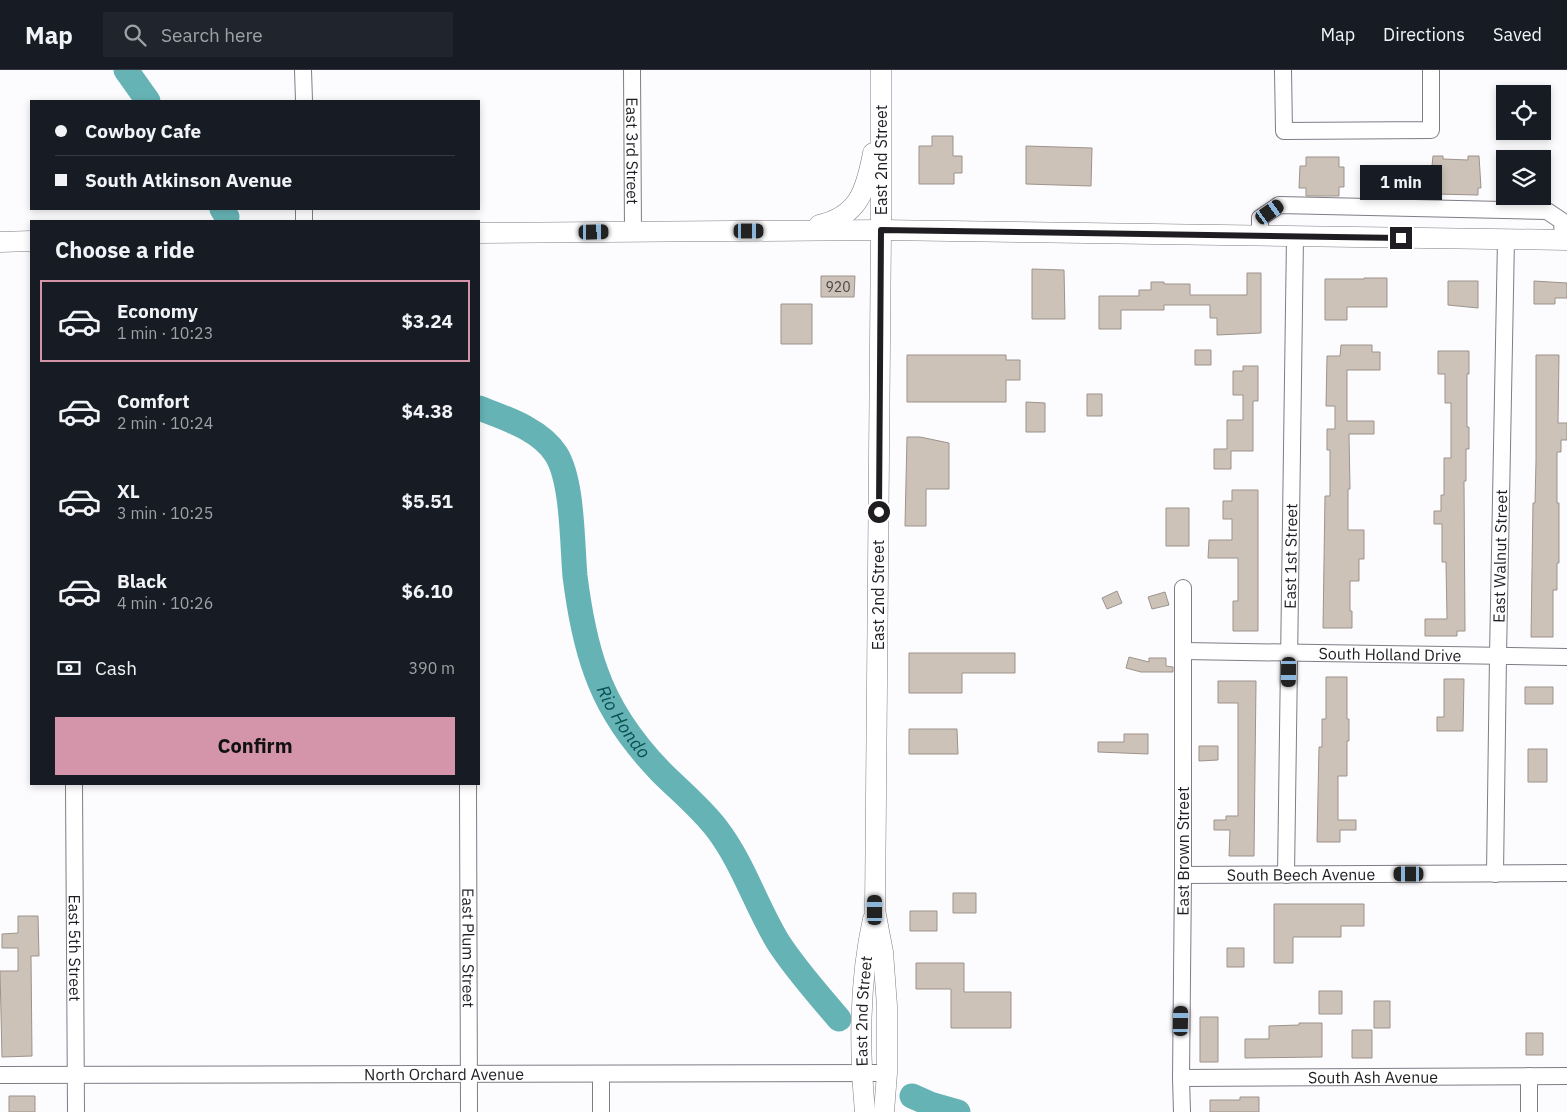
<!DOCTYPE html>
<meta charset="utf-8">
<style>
body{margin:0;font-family:"IBM Plex Sans",sans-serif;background:#20242c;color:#f1f3f6;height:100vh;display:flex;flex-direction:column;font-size:19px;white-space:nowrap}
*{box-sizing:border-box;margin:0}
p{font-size:16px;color:#9ea1a6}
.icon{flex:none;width:28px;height:28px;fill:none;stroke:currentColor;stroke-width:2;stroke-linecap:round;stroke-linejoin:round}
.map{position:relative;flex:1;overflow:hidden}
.panel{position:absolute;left:30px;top:150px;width:450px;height:565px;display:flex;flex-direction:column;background:#171b24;border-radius:0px;box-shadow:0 2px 8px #0003}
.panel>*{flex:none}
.hud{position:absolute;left:30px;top:30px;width:450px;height:110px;border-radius:0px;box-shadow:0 2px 8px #0003;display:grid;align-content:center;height:110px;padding:0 25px;background:#171b24}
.tools{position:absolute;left:1496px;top:15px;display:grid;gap:10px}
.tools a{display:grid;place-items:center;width:55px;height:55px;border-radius:0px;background:#171b24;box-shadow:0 2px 8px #0003;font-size:25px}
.end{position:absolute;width:22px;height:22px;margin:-11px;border:6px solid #1f1d21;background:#fff;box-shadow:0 0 0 2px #fff}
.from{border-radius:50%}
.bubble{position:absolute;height:35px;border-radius:0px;background:#171b24;box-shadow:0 2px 8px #0003;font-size:16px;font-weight:800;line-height:35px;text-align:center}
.car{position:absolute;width:15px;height:30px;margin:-15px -8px;border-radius:6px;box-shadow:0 0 4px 1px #0007;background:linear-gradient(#222 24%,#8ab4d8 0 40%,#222 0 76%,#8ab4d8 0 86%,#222 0)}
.hud b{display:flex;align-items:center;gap:18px;height:48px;font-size:19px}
.hud b+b{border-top:1px solid #363941}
.hud i{width:12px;height:12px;background:#f1f3f6}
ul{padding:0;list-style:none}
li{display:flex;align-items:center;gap:15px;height:82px;margin:0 10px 8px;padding:0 15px;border:2px solid transparent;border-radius:0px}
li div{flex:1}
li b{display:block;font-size:19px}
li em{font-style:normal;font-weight:800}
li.active{border-color:#d494aa}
li>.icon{width:45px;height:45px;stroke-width:1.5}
h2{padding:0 25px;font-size:22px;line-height:60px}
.pay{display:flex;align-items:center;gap:12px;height:55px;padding:0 25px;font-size:19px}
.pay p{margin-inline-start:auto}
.cta{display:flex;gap:10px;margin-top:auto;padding:10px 25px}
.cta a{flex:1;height:58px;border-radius:0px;background:#d494aa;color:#111;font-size:20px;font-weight:800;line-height:58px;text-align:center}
header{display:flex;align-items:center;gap:30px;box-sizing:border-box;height:70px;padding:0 25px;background:#171b24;border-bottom:1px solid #363941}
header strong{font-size:24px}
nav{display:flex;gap:28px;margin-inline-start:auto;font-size:18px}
.search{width:350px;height:45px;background:#20242c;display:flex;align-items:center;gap:12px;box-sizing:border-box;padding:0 18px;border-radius:0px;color:#9ea1a6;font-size:19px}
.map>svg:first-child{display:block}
</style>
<header>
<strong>Map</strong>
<div class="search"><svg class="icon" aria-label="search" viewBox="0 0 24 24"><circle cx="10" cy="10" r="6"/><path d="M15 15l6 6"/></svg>Search here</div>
<nav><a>Map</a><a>Directions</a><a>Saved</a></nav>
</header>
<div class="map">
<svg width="1567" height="1042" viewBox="0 0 1567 1042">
<rect width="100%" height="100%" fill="#fcfbfd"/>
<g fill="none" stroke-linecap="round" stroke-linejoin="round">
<g stroke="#66b3b5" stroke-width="25">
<path d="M126,0L148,31"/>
<path d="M222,139L227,147"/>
<path id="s1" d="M479,338C505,348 540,359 556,384C573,411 572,473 575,506C579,538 585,572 596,602C609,639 634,674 661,702C680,721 701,738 717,759C743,793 756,836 778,872C796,900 818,924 839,949"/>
<path d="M912,1026L930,1034L958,1042"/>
</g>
</g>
<path fill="#ccc2b8" stroke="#9d938b" d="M932,66H953V86H962V103H954V114H919V76H932Z
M1026,76L1092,78L1091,116L1026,114Z
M1433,86H1443V89L1468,90V86H1479L1481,118H1478V125L1433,124V118H1430V96H1432Z
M1306,87H1339V97H1344V117H1339V126H1306V118H1299L1300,96H1306Z
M1032,199L1064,200L1065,249H1032Z
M1247,203H1261V263L1217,265V248H1210V235H1164V240H1121V259H1099V226H1139V220H1151V212H1164V214H1190V225H1247Z
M821,206H855L854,227H821Z
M1364,208H1387V237H1347V250H1325V209H1364Z
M1448,211H1478V238L1448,235Z
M1534,211L1567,213V228H1555V234H1534Z
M781,234H812V274H781Z
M1341,275H1372V282H1380V300H1347V351H1374V364H1349L1350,419H1348V460H1364V489H1359V511H1350V541H1352V558H1323L1325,426H1330V380H1327V359H1335V336H1326L1327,286H1340Z
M1195,280H1211V295H1195Z
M1438,281H1469V304H1467V357H1469V379H1466V411H1464L1465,561H1457V566H1425V549H1447L1446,492H1442V454H1434V441H1441V425H1444V388H1451V333H1445V304H1438Z
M907,285H1006V290H1020V310H1006V332H907Z
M1536,285H1559L1558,353H1567V370H1561V382H1557V433H1559V493H1557V520H1553V567H1531L1533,433H1535L1536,391Z
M1243,296H1258V331H1253V381H1231V399H1214V379H1227V350H1243V325H1233V301H1243Z
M1087,324H1102V346H1087Z
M1026,332L1045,333V362H1026Z
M907,367H920L949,373V419H926V456H905Z
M1232,420H1258V561H1233V531H1238V488H1208L1209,470H1232V449H1223V431H1232Z
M1166,438H1189V476H1166Z
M1117,521L1122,533L1107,539L1102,528Z
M1165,522L1169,535L1152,539L1148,527Z
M909,583H1015V603H962V623H909Z
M1129,587L1149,592V588H1166V596L1173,597V602H1141L1126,598Z
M1326,607H1347V649H1349V671H1347V706H1338V750H1356V760H1340V772H1317L1319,677H1322V649H1326Z
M1444,609H1464L1463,661H1437V647H1444Z
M1218,611H1256L1254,786H1229L1230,760H1214V750H1226V746H1238V633H1218Z
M1525,617H1553V634H1525Z
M909,659H957L958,684H909Z
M1124,664H1148V684L1098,682V672H1124Z
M1199,676H1218V690L1199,691Z
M1528,679H1547V712H1528Z
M953,823H976V843H953Z
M1274,834H1364V856H1341V867H1293V893H1274Z
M910,841H937V861H910Z
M18,846H38L39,886H31L32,986L2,987L0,901H18V878H2V864L18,863Z
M1227,878H1244V897H1227Z
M916,893H964V922H1011V958H951V919H916Z
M1319,921H1342V944H1319Z
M1374,931H1390V958H1374Z
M1200,947H1218V992H1200Z
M1299,953H1322V987L1245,988V969H1269V956L1299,955Z
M1352,960H1372V988H1352Z
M1526,963H1543V985H1526Z
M9,1026H35V1042H9Z
M1240,1027H1259V1042H1210V1030H1240Z"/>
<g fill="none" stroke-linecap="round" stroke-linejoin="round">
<defs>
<g id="minor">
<path d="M303,0L304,31"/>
<path id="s2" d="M632,0L633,161"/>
<path d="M1283,0L1284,61L1431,60V0"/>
<path d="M304,139V151"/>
<path d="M1260,166V148L1279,135L1547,141L1562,151L1563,170"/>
<path id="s3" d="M1184,581L1567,587"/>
<path id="s4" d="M74,714L76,1042"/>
<path id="s5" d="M468,714L469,1042"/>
<path id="s6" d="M1495,804L1498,586L1506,169"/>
<path id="s7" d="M1183,805L1567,803"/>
<path id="s8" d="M1286,805L1295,167"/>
<path id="s9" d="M0,1005L887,1003"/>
<path d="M601,1005V1042"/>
<path d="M1529,1006V1042"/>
<path id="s10" d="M1181,1008L1567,1006"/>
<path id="s11" d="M1182,1042L1181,1008L1183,805V518"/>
</g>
<g id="major">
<path d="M881,0V160L875,840L883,882L887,936V1003L884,1042"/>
<path d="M819,155C859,146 866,120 873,83"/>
<path d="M479,163L881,160L1567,170"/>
<path d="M0,172L31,171"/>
<path id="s12" d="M865,1042C859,978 859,912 873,849"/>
</g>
</defs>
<use href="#minor" stroke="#817b86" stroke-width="18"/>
<use href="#major" stroke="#817b86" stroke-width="21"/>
<use href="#minor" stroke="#fff" stroke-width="16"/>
<use href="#major" stroke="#fff" stroke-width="20"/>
</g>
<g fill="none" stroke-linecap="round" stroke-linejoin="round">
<path stroke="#1f1d21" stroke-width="6" d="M879,442L881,160L1401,168"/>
</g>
<g text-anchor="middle" stroke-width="5" stroke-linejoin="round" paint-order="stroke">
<g font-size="14" fill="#4a4647">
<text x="838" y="222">920</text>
</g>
<g font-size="16" fill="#1f1d21" stroke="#fff">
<text dy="6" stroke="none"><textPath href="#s2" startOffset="81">East 3rd Street</textPath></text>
<text transform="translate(881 90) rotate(-90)" y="6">East 2nd Street</text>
<text dy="6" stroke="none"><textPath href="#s8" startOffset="319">East 1st Street</textPath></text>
<text dy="6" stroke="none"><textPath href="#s6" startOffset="318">East Walnut Street</textPath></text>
<text transform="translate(878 525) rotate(-90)" y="6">East 2nd Street</text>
<text dy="6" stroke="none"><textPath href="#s3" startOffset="206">South Holland Drive</textPath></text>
<text dy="6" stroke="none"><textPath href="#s11" startOffset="261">East Brown Street</textPath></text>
<text dy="6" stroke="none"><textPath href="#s7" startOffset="118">South Beech Avenue</textPath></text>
<text dy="6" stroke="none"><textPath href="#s4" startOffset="164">East 5th Street</textPath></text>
<text dy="6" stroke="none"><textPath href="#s5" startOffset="164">East Plum Street</textPath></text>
<text dy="6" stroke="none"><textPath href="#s12" startOffset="101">East 2nd Street</textPath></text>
<text dy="6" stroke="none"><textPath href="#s9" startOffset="444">North Orchard Avenue</textPath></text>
<text dy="6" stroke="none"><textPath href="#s10" startOffset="192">South Ash Avenue</textPath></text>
</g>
<g font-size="18" font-style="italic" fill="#085051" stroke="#fff">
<text dy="6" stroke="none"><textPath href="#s1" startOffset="371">Rio Hondo</textPath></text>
</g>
</g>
</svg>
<div class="tools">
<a><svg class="icon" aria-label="locate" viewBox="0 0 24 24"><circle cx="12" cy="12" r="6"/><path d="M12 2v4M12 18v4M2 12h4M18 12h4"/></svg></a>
<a><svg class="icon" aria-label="layers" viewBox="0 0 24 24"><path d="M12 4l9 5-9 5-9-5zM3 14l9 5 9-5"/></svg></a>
</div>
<i class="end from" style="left:879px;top:442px"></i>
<i class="end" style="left:1401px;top:168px"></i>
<div class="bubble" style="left:1360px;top:95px;width:82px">1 min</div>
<i class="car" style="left:1270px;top:142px;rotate:55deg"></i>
<i class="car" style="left:749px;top:161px;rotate:90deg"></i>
<i class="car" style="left:594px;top:162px;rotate:89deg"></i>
<i class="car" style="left:1289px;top:602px;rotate:181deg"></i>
<i class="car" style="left:1409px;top:804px;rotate:270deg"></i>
<i class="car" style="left:875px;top:840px;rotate:0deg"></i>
<i class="car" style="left:1181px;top:951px;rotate:1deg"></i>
<div class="hud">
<b><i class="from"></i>Cowboy Cafe</b>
<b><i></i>South Atkinson Avenue</b>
</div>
<section class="panel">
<h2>Choose a ride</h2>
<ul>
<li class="active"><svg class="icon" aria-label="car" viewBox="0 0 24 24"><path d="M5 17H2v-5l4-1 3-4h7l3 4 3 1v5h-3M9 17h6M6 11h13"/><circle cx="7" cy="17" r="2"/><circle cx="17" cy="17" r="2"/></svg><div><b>Economy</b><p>1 min · 10:23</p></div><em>$3.24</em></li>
<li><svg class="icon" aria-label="car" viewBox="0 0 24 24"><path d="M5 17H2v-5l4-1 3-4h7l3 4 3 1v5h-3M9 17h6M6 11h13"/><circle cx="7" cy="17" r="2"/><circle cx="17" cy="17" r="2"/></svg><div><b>Comfort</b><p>2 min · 10:24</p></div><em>$4.38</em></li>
<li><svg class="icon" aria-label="car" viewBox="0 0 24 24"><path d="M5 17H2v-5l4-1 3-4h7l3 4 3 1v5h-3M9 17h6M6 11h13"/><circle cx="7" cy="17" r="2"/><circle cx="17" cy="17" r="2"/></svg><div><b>XL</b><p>3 min · 10:25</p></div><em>$5.51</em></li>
<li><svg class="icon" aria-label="car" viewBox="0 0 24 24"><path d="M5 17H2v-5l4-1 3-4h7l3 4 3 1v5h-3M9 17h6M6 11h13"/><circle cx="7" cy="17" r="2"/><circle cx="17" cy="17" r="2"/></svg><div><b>Black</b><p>4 min · 10:26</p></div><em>$6.10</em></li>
</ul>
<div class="pay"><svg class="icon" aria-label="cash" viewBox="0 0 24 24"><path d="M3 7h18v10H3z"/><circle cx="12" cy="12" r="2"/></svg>Cash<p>390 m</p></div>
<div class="cta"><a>Confirm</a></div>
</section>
</div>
